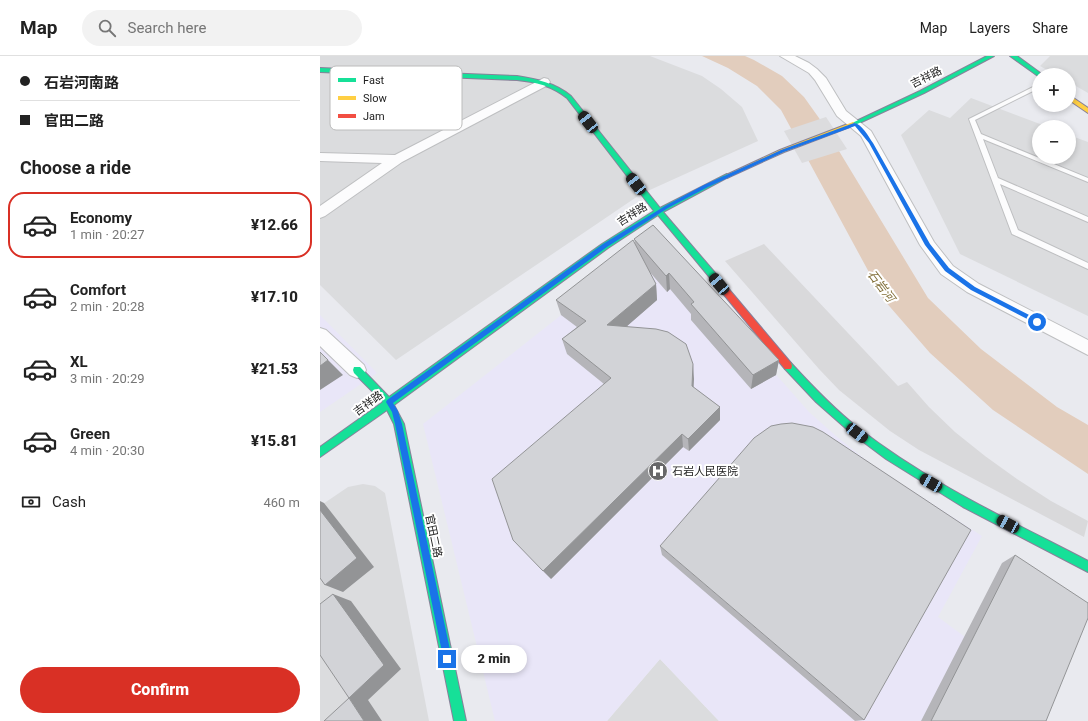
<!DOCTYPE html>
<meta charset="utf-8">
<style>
body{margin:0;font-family:Roboto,"Noto Sans SC",sans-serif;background:#f2f2f2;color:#222;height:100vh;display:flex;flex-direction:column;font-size:15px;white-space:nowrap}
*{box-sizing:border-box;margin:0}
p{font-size:13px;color:#767676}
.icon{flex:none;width:22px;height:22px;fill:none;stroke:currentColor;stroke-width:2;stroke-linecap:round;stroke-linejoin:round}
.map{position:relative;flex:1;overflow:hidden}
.details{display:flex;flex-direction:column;background:#fff;width:320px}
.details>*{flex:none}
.hud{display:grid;align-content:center;height:88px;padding:0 20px;background:#fff}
.controls{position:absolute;left:712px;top:12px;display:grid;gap:8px}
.controls a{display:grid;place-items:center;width:44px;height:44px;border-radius:50%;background:#fff;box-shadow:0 2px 6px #0003;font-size:20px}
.end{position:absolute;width:18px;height:18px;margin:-9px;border:5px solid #1a73e8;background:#fff;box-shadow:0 0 0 2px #fff}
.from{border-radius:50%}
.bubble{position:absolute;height:28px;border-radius:14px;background:#fff;box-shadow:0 2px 6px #0003;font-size:13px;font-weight:800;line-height:28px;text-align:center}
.car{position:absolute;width:12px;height:24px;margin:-12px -6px;border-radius:5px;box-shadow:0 0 3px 1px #0007;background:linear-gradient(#222 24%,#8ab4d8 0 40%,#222 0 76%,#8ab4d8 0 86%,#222 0)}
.hud b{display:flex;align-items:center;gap:14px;height:38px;font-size:15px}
.hud b+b{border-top:1px solid #e0e0e0}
.hud i{width:10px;height:10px;background:#222}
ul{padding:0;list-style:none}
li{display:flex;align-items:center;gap:12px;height:66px;margin:0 8px 6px;padding:0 12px;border:2px solid transparent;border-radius:16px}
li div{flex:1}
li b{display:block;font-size:15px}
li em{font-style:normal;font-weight:800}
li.current{border-color:#d93025}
li>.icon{width:36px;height:36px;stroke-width:1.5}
h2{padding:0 20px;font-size:18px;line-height:48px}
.pay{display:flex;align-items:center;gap:10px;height:44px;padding:0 20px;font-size:15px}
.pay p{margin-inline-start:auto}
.action{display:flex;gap:8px;margin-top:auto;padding:8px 20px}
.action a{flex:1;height:46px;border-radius:24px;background:#d93025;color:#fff;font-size:16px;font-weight:800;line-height:46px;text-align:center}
header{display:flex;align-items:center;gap:24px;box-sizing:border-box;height:56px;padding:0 20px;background:#fff;border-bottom:1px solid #e0e0e0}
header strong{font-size:19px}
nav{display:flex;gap:22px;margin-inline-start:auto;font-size:14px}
.search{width:280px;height:36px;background:#f2f2f2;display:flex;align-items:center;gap:10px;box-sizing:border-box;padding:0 14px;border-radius:22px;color:#767676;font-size:15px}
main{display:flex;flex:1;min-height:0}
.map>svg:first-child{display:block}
</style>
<header>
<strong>Map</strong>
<div class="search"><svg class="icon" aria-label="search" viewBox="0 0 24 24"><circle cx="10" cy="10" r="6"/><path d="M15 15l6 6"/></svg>Search here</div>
<nav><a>Map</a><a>Layers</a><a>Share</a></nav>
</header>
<main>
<section class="details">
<div class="hud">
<b><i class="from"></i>石岩河南路</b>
<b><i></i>官田二路</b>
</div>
<h2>Choose a ride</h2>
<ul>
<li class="current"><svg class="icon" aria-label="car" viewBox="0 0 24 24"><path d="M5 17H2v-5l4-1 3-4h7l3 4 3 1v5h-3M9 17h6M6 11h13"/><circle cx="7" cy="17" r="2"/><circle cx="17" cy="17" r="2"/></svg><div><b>Economy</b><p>1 min · 20:27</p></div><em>¥12.66</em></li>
<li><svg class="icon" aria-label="car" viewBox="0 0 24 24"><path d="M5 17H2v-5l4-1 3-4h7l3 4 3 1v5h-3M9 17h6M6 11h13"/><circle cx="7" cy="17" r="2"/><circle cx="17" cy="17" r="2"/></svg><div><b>Comfort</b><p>2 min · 20:28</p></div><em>¥17.10</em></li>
<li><svg class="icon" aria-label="car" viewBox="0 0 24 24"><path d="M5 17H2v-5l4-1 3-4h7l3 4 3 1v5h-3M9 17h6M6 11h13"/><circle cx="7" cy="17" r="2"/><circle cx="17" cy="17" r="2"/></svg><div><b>XL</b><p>3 min · 20:29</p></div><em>¥21.53</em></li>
<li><svg class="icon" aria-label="car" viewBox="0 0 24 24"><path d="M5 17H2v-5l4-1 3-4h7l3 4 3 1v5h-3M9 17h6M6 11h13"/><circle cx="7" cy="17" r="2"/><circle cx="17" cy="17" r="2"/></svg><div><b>Green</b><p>4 min · 20:30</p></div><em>¥15.81</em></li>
</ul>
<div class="pay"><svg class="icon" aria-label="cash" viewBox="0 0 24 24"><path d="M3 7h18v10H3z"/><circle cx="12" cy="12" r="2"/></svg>Cash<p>460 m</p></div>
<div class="action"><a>Confirm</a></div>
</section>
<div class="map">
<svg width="768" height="665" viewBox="0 0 768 665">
<rect width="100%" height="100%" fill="#e9eaef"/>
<path fill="#dbdcde" d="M0,0H330L382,20L401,33L422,51L438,85L321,138L76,304L0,229Z
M730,0H768V37L749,26V19H736L720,10Z
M651,42L728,71H719V101H749V79L768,86V260L640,198L581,79L609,54L630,62Z
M43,428L55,430L65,437L109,665H0V450L28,431Z
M340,603L399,665H287Z"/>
<path fill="#e9e6f8" d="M335,185L467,331L489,356L516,380L546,404L579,426L662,480L618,561L728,642L719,665H399L340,603L287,665H175L103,368Z
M0,259L57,317L0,356Z"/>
<path fill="#d9d9db" d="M444,188L578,330L587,326L609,351L635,376L665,400L697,423L731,445L768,465L764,481L599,394L570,375L519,334L499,313L405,205Z"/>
<path fill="#e2cdbd" d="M382,0H425L434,4L462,20L484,41L499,62L608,242L661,293L737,351L768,369V418L673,354L610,297L564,244L461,54L437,30L408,12Z"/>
<path fill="#dcdcde" d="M506,61L527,93L482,107L464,75Z"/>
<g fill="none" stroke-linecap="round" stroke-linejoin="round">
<defs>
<path id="lane" d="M719,28V32L655,64L661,78L768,122V126L663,83L678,122L768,161V166L680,128L698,174L768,207V213L692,178L649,63Z"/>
<path id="street" d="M460,0H475L489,7L497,13L506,22L526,55L551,75L614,186L633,210L659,228L768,284V299L647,236L621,218L600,189L541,80L517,60L495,24L489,17Z
M224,22L228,23L230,26L228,29L82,106L5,160L0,162V150L62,107L0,105V97L75,99Z
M0,272L6,274L44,309L46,314L44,319L37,322L30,319L0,290Z"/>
<path id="fast" d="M667,0H674L604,37L535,69L530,68L600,35Z
M690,0H697L723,19L718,20Z
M0,12L197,20C217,23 235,27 251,40L340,152L405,119L407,118L410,120L343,156L402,225L403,227L402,229H396L338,159L288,192L74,349L84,368L146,665H134L74,368L67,354L0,401V391L63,346L34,317L33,314L34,311H40L69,341L282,188L334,155L247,42C232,30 216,26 197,24L0,16Z
M468,306L471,307C492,330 513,352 537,371C607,426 689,464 768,505V516L643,451L566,403L530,376L496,346L465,313L464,310L465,307Z"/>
<path id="slow" d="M749,39L768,52V57L749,44Z
M533,66L536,68L535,69L464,96L409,121L407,122L404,120L460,94Z"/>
<path id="jam" d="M399,224L402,225L471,307L472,310L471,313H465L396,229L395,227Z"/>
</defs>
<use href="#lane" stroke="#bebfc1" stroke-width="2"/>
<use href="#street" stroke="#bebfc1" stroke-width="2"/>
<use href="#fast" stroke="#88819a" stroke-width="2"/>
<use href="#slow" stroke="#88819a" stroke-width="2"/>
<use href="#jam" stroke="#88819a" stroke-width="2"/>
<use href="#lane" fill="#fcfcfd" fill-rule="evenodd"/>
<use href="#street" fill="#fcfcfd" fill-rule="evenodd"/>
<use href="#fast" fill="#16e098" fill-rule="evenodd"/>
<use href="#slow" fill="#ffcf43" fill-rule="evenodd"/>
<use href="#jam" fill="#f24e42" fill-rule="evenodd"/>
</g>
<path fill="#b5b5b9" d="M314,183L459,304L456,319L431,333L371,264V258L350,233L347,236L328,214L336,228L337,244L307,270L373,308V331L400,351V364L369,395L363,391L231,523L284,328L247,298L242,283L257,271L241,259L236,244L315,186Z
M340,490L544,664L535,665L342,499Z
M695,499L726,665H601L682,507Z"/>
<path fill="#939496" d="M349,217L350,233L347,236L346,220Z
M336,228L337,244L291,284L287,269Z
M0,296L23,319L0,334Z
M459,304L456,319L431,333L433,319Z
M373,308L374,323L373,344L372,330Z
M400,351V364L369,395L368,383Z
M362,378L363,391L231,523L223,515Z
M0,445L4,447L54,511L23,536L5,529L0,454Z
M13,538L31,545L81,613L48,644L62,665H44L29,642Z"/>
<path fill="#d2d3d7" stroke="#939496" d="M333,169L459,304L433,319L371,248L374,246L349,217L346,220L314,183Z
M313,184L336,228L287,269L336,273L348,276L366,288L373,308L372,330L400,351L368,383L362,378L223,515L193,484L172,423L291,322L242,283L266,265L236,244Z
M0,296L8,304L0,310Z
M472,367L493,371L503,376L651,474L544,664L340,490L434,382L451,370L461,368Z
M0,454L37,502L5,529L0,522Z
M695,499L768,547V562L726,665H611Z
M13,538L64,609L29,642L0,599V548Z
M29,642L44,665H4Z"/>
<path fill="#1a73e8" d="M534,67C542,68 548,80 553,87L610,188L629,212L655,231L719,264V267H715L651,234L625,215L605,189L549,87L535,70L464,96L388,131L348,152L287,191L73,347L78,355L82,368L132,603L130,606L127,608L124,606L75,368L72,356L66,346L67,344L283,188L345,150L384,129L461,94Z"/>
<defs>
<symbol id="hospital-disc" viewBox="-11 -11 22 22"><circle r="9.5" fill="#676769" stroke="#fff"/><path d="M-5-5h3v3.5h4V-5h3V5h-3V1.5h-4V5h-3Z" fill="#fff"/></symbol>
</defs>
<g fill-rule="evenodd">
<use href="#hospital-disc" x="327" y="404" width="22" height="22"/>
</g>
<g text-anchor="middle" stroke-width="4" stroke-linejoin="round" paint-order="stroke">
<g font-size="11" fill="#212121" stroke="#fff">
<text transform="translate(606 21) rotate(-27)" y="4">吉祥路</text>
<text transform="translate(312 158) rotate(-32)" y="4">吉祥路</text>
<text transform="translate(48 347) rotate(-36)" y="4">吉祥路</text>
<text transform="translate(114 480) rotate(78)" y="4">官田二路</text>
</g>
<g font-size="11" fill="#212121" stroke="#fff" text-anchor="start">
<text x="352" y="419">石岩人民医院</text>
</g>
<g font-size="12" font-style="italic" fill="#826f39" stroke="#fff">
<text transform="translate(561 230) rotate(53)" y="4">石岩河</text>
</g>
</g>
<rect x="10" y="10" width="132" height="64" rx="6" fill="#fff" stroke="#bcbcbc" stroke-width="1"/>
<rect x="18" y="22" width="18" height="4" fill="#16e098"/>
<rect x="18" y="40" width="18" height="4" fill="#ffcf43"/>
<rect x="18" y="58" width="18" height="4" fill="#f24e42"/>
<g font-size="11" fill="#212121">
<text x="43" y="28">Fast</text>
<text x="43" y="46">Slow</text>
<text x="43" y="64">Jam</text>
</g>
</svg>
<div class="controls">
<a>+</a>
<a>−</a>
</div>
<i class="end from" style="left:717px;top:266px"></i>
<i class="end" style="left:127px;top:603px"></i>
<div class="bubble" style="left:141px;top:589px;width:66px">2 min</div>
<i class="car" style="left:268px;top:66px;rotate:322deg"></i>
<i class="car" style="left:316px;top:128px;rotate:322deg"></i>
<i class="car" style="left:399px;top:228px;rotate:320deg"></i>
<i class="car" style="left:537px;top:377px;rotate:128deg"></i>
<i class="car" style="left:611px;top:427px;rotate:300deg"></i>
<i class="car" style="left:688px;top:468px;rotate:298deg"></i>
</div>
</main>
